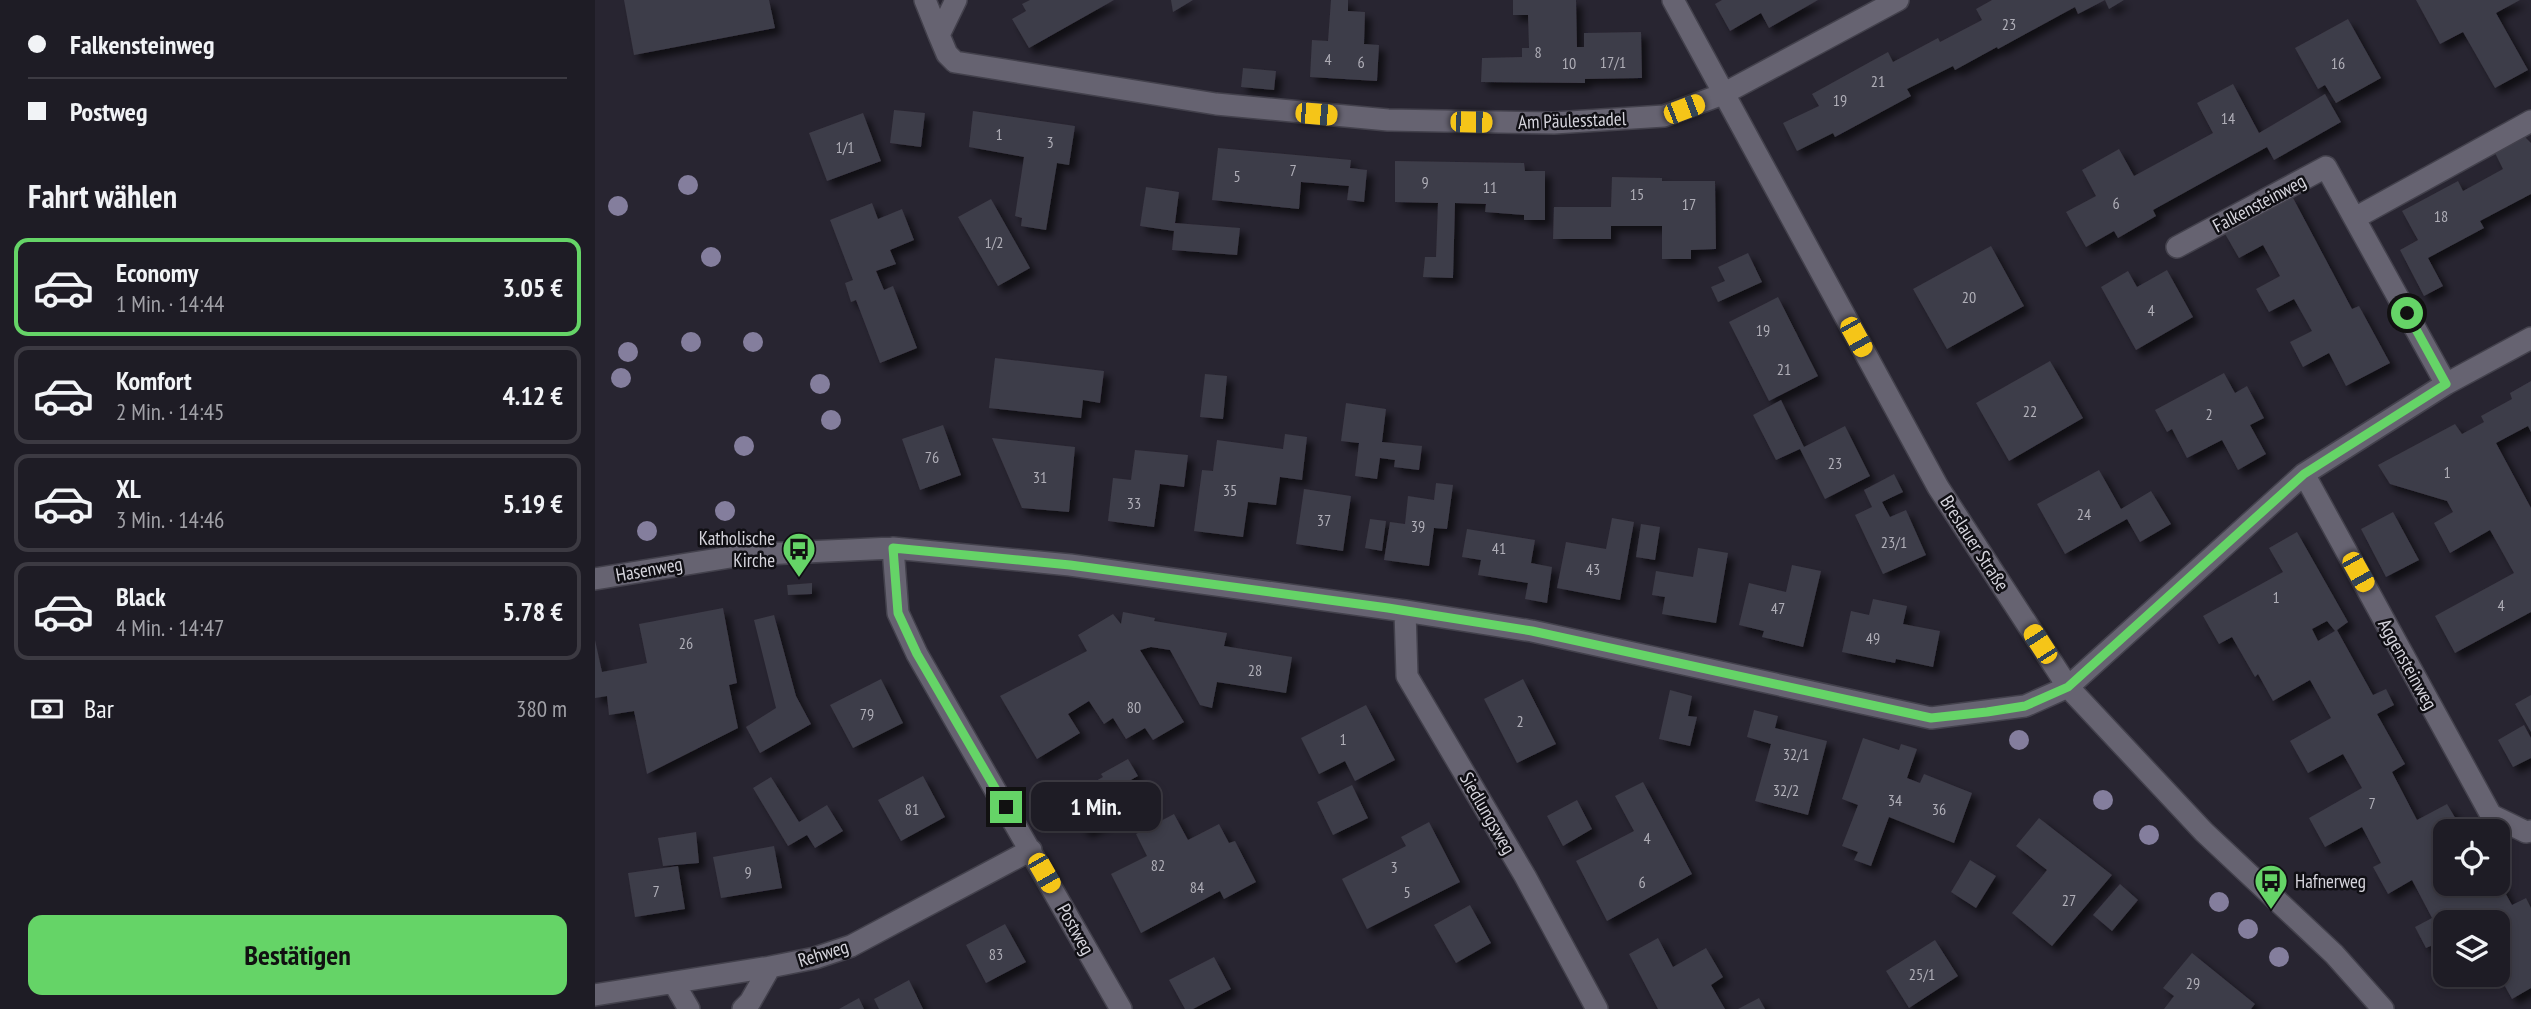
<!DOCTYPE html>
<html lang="de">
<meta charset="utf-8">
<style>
body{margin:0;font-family:"PT Sans Narrow",sans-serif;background:#26252d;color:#f1f3f6;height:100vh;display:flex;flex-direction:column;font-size:26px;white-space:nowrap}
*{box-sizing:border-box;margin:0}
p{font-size:23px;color:#a1a1a7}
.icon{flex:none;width:38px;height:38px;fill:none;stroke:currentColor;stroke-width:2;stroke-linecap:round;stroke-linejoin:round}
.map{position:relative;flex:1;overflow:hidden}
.sheet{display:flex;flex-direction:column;background:#1e1c25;width:595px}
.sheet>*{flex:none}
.hud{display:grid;align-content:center;height:154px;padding:0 28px;background:#1e1c25}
.controls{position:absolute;left:1838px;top:819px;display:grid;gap:14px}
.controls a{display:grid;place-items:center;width:77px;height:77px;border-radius:14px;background:#1e1c25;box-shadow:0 4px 10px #0003,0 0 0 2px #3c3a42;font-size:35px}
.end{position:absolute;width:32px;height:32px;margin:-16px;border:9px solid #65d467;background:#111;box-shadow:0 0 0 4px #111}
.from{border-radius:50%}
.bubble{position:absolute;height:49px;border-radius:14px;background:#1e1c25;box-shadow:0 4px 10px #0003,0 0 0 2px #3c3a42;font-size:23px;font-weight:700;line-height:49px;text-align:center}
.car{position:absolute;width:21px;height:42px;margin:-21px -10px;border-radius:9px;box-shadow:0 0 5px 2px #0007;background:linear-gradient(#f5c518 24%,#345 0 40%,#f5c518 0 76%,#345 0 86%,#f5c518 0)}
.hud b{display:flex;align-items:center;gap:24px;height:66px;font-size:26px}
.hud b+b{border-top:2px solid #3c3a42}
.hud i{width:18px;height:18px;background:#f1f3f6}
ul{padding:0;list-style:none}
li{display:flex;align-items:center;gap:21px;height:98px;margin:0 14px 10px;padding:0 14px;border:4px solid #3c3a42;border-radius:14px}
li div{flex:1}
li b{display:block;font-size:26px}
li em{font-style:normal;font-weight:700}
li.selected{border-color:#65d467}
li>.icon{width:63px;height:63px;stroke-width:1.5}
h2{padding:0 28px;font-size:32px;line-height:84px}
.pay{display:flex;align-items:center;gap:18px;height:77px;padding:0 28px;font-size:26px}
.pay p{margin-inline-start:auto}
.button{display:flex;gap:14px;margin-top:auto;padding:14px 28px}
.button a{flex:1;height:80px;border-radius:14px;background:#65d467;color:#111;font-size:28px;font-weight:700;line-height:80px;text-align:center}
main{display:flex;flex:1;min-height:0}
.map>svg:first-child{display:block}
</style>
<main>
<section class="sheet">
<div class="hud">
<b><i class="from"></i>Falkensteinweg</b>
<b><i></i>Postweg</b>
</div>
<h2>Fahrt wählen</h2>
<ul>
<li class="selected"><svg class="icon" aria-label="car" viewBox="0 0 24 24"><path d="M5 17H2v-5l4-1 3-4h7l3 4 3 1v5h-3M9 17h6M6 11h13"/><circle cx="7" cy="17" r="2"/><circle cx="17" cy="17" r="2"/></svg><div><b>Economy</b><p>1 Min. · 14:44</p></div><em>3.05 €</em></li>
<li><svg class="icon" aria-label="car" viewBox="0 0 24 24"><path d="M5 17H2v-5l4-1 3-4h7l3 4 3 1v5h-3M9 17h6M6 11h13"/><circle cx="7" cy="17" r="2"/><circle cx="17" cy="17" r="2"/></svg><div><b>Komfort</b><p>2 Min. · 14:45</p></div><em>4.12 €</em></li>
<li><svg class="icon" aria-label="car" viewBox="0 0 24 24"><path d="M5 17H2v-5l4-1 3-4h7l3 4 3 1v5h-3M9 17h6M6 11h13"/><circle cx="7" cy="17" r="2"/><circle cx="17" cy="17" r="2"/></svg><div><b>XL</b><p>3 Min. · 14:46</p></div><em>5.19 €</em></li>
<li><svg class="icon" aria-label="car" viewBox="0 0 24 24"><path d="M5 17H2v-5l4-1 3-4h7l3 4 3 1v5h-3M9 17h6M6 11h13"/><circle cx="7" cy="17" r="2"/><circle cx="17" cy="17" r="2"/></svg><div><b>Black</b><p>4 Min. · 14:47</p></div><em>5.78 €</em></li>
</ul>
<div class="pay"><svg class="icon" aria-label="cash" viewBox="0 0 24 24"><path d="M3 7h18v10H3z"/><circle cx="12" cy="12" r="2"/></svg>Bar<p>380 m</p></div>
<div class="button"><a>Bestätigen</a></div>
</section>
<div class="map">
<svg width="1936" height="1009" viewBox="0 0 1936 1009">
<defs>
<filter id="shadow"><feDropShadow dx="6" dy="6" stdDeviation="3.5" flood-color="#0009"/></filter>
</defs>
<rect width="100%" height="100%" fill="#282531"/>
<path fill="#3e3c48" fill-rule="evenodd" filter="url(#shadow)" d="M29,0H174L180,28L39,55Z
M435,0H519L434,48L417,19L431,11L427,4Z
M576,0H598L578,12Z
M736,0H753V11L770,12L769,44L784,45L782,81L715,77L717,40L733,41Z
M918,0H981L982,47H989V33L1046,32L1047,78L990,79V83L886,82L887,58L927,57V48H934L933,15H918Z
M1127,0H1223L1174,28L1166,13L1135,31L1120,4Z
M1397,0H1529L1514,9L1510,0L1483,14L1480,7L1403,49L1402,47L1360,70L1358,66L1312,89L1316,96L1240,137L1238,133L1202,151L1188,123L1224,106L1217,94L1293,52L1298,62L1343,38L1345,42L1364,32L1387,20L1381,9Z
M1821,0H1925L1901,13L1933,70L1900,88L1868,32L1845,44Z
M1753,19L1786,78L1741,103L1730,85L1723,89L1700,48Z
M648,68L681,71L679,90L646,87Z
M1638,84L1664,133L1730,94L1746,122L1679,160L1672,147L1558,210L1561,216L1523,238L1519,231L1491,247L1471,212L1501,196L1487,170L1524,149L1539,176L1618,133L1602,103Z
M299,110L330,113L326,147L295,143Z
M378,111L480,126L474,165L462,163L451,230L426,226L427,218L420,216L429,157L374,147Z
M268,113L286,161L232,181L214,133Z
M1930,137L1936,143V194L1885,221L1889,228L1833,258L1848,286L1829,296L1805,250L1823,240L1807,211L1863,181L1868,191L1908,169L1900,153Z
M623,148L756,160L755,168L772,170L769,202L752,200L754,186L706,182L704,209L617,200Z
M800,161L929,163L930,171H950V220H929V215L890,212L891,204L860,203L858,278L828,277L830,257H841L843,203L800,202Z
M1017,177L1067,178V181H1120L1121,249L1096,250V259H1067V226H1016V239H958L959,207H1016Z
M551,187L584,192L580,223L645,228L642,255L577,250L579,231L545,226Z
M1697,196L1757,309L1764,306L1795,363L1751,386L1734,353L1708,367L1695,342L1717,331L1699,299L1674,312L1661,289L1685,276L1668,245L1644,258L1629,232Z
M396,199L435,268L403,286L363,217Z
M277,203L283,219L307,209L319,240L295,250L301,264L281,271L289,290L298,286L322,348L285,363L261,300L256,302L250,283L258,280L235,220Z
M1396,246L1429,306L1352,349L1318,289Z
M1153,253L1167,282L1123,302L1116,287L1130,281L1123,267Z
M1572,270L1598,317L1541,350L1506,287L1533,271L1542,287Z
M1183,297L1223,376L1174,401L1134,322Z
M400,358L509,371L505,403L488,400L486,418L394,408Z
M1455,361L1488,418L1414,461L1381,403Z
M1629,373L1640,393L1652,386L1669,418L1655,425L1671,454L1643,470L1627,440L1592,458L1577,429L1572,432L1560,410Z
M610,374L632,376L628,419L605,417Z
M1936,381V432L1933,426L1901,443L1936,508V612L1860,653L1840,616L1919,573L1895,530L1855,553L1839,523L1858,512L1852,501L1795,484L1783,465L1860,424L1867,434L1889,422L1886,416L1917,399L1915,393Z
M1186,400L1209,447L1250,426L1275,476L1230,499L1205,449L1181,460L1158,415Z
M751,403L791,409L787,442L827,446L824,470L799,467L800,460L785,458L782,479L760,476L764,443L746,441Z
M348,425L366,475L325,490L307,439Z
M690,434L712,437L707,480L685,477L681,505L653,502L648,537L599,531L607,470L618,471L622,440L688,449Z
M397,438L480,447L474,512L427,508Z
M540,450L593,455L589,487L565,484L559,527L513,521L518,478L536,480Z
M1504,470L1526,509L1556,491L1576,524L1545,542L1532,519L1470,554L1442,504Z
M1299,474L1308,492L1287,502L1295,517L1311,510L1331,555L1288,574L1260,515L1277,507L1269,490Z
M841,483L858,485L852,529L839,528L834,566L789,560L795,522L810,524L813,496L839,500Z
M709,489L756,496L748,551L701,544Z
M1798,512L1824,560L1791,577L1766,529Z
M1017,518L1039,522L1025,600L962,588L971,542L1011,549Z
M775,519L791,521L787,551L770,548Z
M1046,524L1065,527L1060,560L1041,557Z
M872,529L940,540L936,563L957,567L952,603L930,599L933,583L883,575L886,560L867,557Z
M1702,532L1753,622L1742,630L1778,695L1791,689L1799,705L1782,714L1810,764L1797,772L1822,820L1852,804L1868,831H1850V884H1879L1884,892L1902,884V878L1917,905L1931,898L1936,908V988L1917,999L1902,972V922H1850V967L1838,945L1831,948L1820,927L1837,918L1817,880L1793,894L1778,867L1786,863L1767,827L1730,847L1714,818L1767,788L1748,754L1713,773L1695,741L1736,718L1715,680L1678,701L1663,674L1660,677L1637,637L1624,644L1608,616L1688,572L1674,548ZM1732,621L1740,631L1723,641L1717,629Z
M1103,548L1133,553L1121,623L1067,614L1070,597L1057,595L1061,571L1098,577Z
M1197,565L1226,571L1208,647L1167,637L1169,631L1144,625L1154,583L1191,592Z
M217,583V594L193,595L192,585Z
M1278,599L1312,606L1308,624L1345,631L1338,667L1301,659L1300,663L1247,652L1256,611L1274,615Z
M128,608L142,683L134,685L143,728L52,774L39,711L14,715L12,696L0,698V640L7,672L52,663L44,624Z
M528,612L560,618L559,621L632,633L629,646L697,657L691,693L622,682L617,708L605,705L575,650L556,647L545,650L589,722L558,740L550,728L531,739L518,718L509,724L494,701L473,714L485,733L442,759L405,696L492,651L483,635L518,614L526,624Z
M179,615L201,696L216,724L165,753L151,727L181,708L159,620Z
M286,679L308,723L258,748L235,705Z
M928,679L961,744L922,763L889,699Z
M1075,690L1097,696L1093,716L1102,717L1095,746L1064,739Z
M1936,695V732L1920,704Z
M771,705L800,760L760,781L750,761L724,774L706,738Z
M1159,710L1183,716L1180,728L1232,741L1213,815L1160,801L1176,744L1152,737Z
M1929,725L1936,738V758L1918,767L1903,740Z
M1268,738L1304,750L1306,744L1322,749L1312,778L1325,783L1329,774L1377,793L1359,843L1294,817L1276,866L1259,860L1263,852L1247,846L1263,805L1247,799Z
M533,759L543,776L516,791L528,812L490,832L470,798L508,777L506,774Z
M328,776L350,817L306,841L283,800Z
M176,777L204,822L232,805L248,831L220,848L212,835L193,846L158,788Z
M1048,782L1097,874L1012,921L981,861L1039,831L1020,796Z
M757,785L773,818L738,835L722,802Z
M982,800L997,829L968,846L952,816Z
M579,814L593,840L624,824L634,843L640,841L661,882L629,899L625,891L546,933L516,874L552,856L541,834Z
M1444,818L1517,875L1457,946L1417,913L1452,870L1421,846Z
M834,822L865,882L772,929L747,879L811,846L806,837Z
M101,832L104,863L68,866L63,838Z
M179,846L187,888L126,898L118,857Z
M1375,860L1401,876L1381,908L1356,892Z
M83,866L90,909L40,917L33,873Z
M1525,884L1543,900L1517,931L1498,915Z
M875,905L896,943L861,963L839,925Z
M410,924L431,962L391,983L371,945Z
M1063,938L1078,967L1111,948L1128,977L1116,985L1130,1009H1063L1034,954Z
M1340,940L1363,976L1314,1008L1291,971Z
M1597,953L1660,1004L1656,1009H1569L1579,996L1568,988Z
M619,957L636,989L598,1009H590L574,980Z
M314,980L328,1009H284L279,999Z
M264,998L269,1009H244Z
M1164,998L1170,1009H1143Z"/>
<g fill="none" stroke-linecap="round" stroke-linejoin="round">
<defs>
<path id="minor" d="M330,0L344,35
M361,0L344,35L352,54L360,62L621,104L793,120L959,123L1069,116L1128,94L1303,0
M1078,0L1343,487L1473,687L1609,832L1739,954L1788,1009
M1760,218L1936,121
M1582,247L1731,167L1851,384
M1709,474L1896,815L1931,832L1936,831
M298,548L303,613L322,654L526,1009
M0,579L148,555L298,548L475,565L810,611L937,631L1336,718L1430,706L1473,687L1709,474L1851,384L1936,338
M810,611L812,676L930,876L1002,1009
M79,983L94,1009
M0,995L175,967L220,958L256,946L436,850
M148,1009L155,1002L175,967"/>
</defs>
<use href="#minor" stroke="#43414c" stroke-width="24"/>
<use href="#minor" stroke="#666371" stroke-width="21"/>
</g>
<g fill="#847e9d">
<circle cx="93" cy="185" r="10"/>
<circle cx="23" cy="206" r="10"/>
<circle cx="116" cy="257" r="10"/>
<circle cx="96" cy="342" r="10"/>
<circle cx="158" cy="342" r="10"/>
<circle cx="33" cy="352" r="10"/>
<circle cx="26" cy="378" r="10"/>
<circle cx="225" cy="384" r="10"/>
<circle cx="236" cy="420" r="10"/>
<circle cx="149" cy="446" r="10"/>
<circle cx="130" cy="511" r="10"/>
<circle cx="52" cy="531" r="10"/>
<circle cx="1424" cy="740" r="10"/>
<circle cx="1508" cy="800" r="10"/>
<circle cx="1554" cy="835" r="10"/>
<circle cx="1624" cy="902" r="10"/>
<circle cx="1653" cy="929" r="10"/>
<circle cx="1684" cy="957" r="10"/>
</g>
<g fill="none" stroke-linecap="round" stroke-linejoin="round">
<path stroke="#65d467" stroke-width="9" d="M411,807L322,654L303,613L298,548L475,565L793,608L937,631L1336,718L1392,712L1430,706L1473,687L1709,474L1851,384L1812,313"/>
</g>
<defs>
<symbol id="bus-pin" viewBox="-11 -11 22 30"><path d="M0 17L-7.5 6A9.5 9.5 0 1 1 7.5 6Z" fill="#65d467" stroke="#100f14"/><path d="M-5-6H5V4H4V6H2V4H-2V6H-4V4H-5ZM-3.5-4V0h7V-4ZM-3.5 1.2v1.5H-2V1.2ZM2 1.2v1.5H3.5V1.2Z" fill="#111"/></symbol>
</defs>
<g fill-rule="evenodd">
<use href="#bus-pin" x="185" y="530" width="38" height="52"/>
<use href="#bus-pin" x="1657" y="862" width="38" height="52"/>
</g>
<g text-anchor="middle" stroke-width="5" stroke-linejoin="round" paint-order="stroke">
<g font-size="16" fill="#afaeb7">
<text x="1414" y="30">23</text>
<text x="943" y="58">8</text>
<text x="733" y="65">4</text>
<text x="766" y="68">6</text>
<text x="1018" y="68">17/1</text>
<text x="974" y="69">10</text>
<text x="1743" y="69">16</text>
<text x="1283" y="87">21</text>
<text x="1245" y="106">19</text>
<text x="1633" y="124">14</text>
<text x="404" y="140">1</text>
<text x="455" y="148">3</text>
<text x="250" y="153">1/1</text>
<text x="698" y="176">7</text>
<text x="642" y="182">5</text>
<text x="830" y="188">9</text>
<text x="895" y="193">11</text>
<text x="1042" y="200">15</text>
<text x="1521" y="209">6</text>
<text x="1094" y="210">17</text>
<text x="1846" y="222">18</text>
<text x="399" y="248">1/2</text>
<text x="1374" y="303">20</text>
<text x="1556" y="316">4</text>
<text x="1168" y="336">19</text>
<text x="1189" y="375">21</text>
<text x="1435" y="417">22</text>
<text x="1614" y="420">2</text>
<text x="337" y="463">76</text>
<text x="1240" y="469">23</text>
<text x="1852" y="478">1</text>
<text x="445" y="483">31</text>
<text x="635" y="496">35</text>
<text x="539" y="509">33</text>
<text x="1489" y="520">24</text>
<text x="729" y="526">37</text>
<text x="823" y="532">39</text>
<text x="1299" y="548">23/1</text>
<text x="904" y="554">41</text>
<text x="998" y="575">43</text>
<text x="1681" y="603">1</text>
<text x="1906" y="611">4</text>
<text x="1183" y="614">47</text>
<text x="1278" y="644">49</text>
<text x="91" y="649">26</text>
<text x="660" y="676">28</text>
<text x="539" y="713">80</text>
<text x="272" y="720">79</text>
<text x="925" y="727">2</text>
<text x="748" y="745">1</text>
<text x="1201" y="760">32/1</text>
<text x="1191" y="796">32/2</text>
<text x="1300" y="806">34</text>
<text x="1777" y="809">7</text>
<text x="317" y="815">81</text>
<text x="1344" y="815">36</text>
<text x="1052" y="844">4</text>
<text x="563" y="871">82</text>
<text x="799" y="873">3</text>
<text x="153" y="878">9</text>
<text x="1047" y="888">6</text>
<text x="602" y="893">84</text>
<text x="61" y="897">7</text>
<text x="812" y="898">5</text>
<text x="1474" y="906">27</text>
<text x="401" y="960">83</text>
<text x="1327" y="980">25/1</text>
<text x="1598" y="989">29</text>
</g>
<g font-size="19" fill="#d5d4dc" stroke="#100f14">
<text transform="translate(977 120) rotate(-2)" y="7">Am Päulesstadel</text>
<text transform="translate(1664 203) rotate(-28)" y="7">Falkensteinweg</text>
<text transform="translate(1380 543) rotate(57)" y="7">Breslauer Straße</text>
<text transform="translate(54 569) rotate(-10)" y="7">Hasenweg</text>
<text transform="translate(1813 664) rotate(61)" y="7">Aggensteinweg</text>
<text transform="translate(893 813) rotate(60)" y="7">Siedlungsweg</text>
<text transform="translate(481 929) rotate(61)" y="7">Postweg</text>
<text transform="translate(228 953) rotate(-17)" y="7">Rehweg</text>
</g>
<g font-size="19" fill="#d5d4dc" stroke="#100f14" text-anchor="end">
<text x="180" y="545">Katholische<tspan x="180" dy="22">Kirche</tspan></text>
<text x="1700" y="888" text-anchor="start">Hafnerweg</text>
</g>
</g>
</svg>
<div class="controls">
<a><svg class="icon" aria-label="locate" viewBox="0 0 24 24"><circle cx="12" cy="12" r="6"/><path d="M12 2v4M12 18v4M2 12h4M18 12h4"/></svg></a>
<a><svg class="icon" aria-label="layers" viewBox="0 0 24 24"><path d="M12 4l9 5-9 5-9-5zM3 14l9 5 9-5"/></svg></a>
</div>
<i class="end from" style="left:1812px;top:313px"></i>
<i class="end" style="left:411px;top:807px"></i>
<div class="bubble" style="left:436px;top:782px;width:130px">1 Min.</div>
<i class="car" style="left:1089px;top:109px;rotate:69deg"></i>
<i class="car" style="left:721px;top:114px;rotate:95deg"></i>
<i class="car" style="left:876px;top:122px;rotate:91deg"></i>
<i class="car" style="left:1261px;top:337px;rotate:151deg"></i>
<i class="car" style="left:1763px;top:572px;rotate:151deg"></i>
<i class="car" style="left:1445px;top:644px;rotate:327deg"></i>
<i class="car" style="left:449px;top:873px;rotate:150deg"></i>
</div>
</main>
